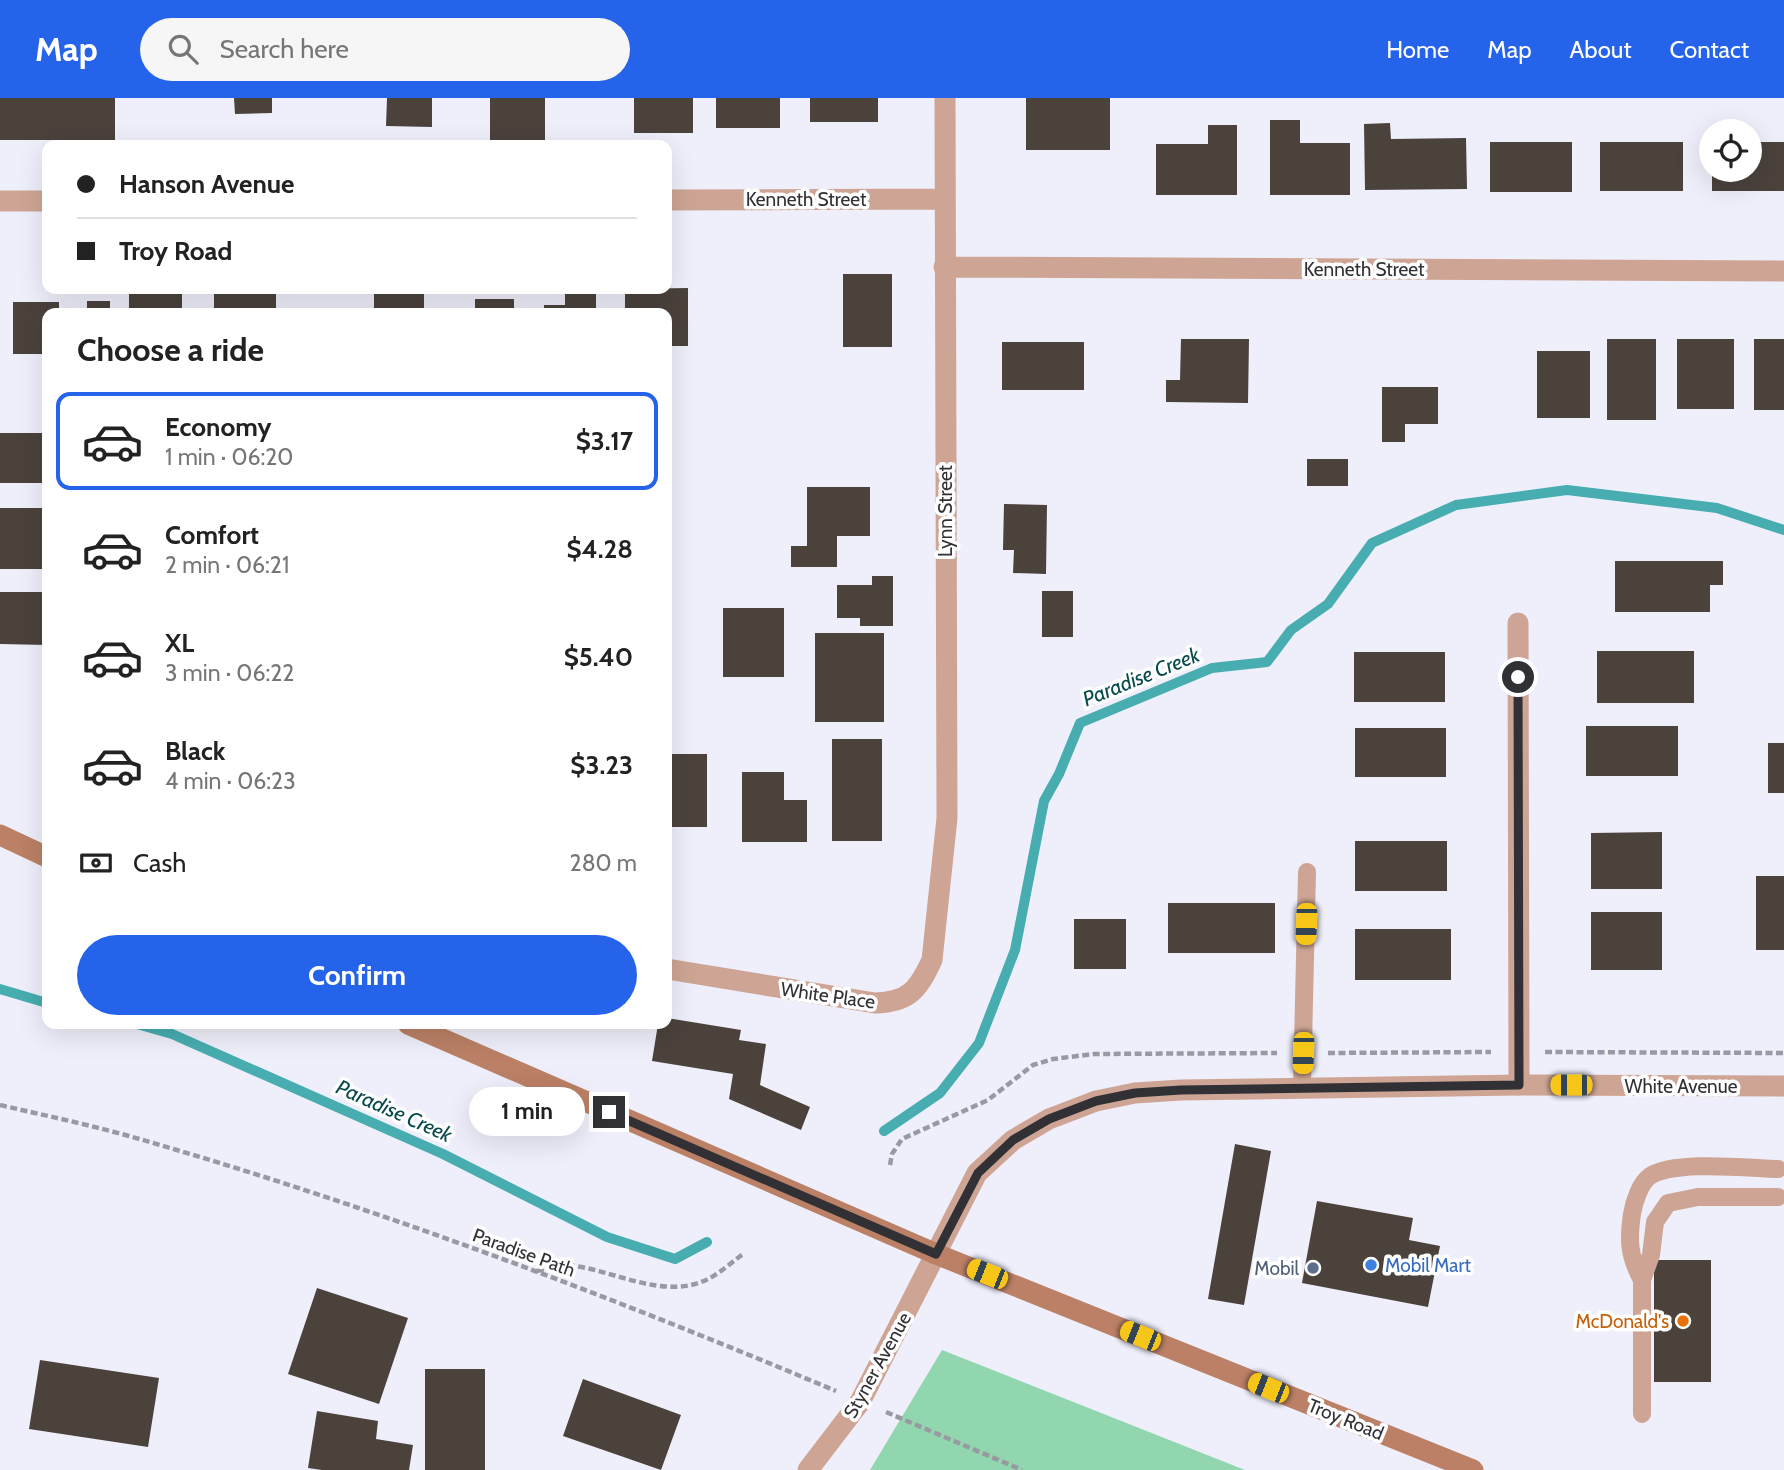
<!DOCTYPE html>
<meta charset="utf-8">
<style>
body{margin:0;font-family:Cabin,sans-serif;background:#f6f6f6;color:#222;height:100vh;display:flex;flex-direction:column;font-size:26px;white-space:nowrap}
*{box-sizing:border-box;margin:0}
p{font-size:23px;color:#767676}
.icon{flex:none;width:38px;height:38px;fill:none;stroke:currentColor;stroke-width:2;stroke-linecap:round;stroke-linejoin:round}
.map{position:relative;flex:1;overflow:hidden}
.panel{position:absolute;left:42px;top:210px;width:630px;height:721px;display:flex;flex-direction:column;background:#fff;border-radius:14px;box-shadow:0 7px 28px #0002}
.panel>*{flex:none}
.guide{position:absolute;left:42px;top:42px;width:630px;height:154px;border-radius:14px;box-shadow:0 7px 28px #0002;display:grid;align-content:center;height:154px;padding:0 35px;background:#fff}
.controls{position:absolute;left:1699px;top:21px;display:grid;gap:14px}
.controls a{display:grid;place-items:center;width:63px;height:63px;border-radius:50%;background:#fff;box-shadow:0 7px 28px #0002;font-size:35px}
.end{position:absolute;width:32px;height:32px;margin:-16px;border:9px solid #303035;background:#fff;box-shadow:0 0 0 4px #fff}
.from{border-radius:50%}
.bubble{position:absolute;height:49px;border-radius:24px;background:#fff;box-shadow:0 7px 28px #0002;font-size:23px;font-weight:700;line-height:49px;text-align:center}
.car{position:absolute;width:21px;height:42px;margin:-21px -10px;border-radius:9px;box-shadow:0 0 5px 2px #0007;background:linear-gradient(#f5c518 24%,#345 0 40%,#f5c518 0 76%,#345 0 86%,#f5c518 0)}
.guide b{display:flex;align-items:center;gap:24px;height:66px;font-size:26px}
.guide b+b{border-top:2px solid #e0e0e0}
.guide i{width:18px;height:18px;background:#222}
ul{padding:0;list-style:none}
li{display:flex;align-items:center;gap:21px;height:98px;margin:0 14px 10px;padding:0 21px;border:4px solid transparent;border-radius:14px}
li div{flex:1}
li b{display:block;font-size:26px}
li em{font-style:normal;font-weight:700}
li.on{border-color:#2563eb}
li>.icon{width:63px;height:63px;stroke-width:1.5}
h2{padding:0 35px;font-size:32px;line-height:84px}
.pay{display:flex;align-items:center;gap:18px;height:77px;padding:0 35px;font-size:26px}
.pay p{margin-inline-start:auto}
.button{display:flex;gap:14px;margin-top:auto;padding:14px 35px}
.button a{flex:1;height:80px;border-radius:42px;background:#2563eb;color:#fff;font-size:28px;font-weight:700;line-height:80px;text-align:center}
header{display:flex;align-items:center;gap:42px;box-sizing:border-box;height:98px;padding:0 35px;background:#2563eb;color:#fff}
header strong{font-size:33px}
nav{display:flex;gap:38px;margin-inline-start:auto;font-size:24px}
.search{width:490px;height:63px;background:#f6f6f6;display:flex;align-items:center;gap:18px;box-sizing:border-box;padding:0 24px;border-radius:38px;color:#767676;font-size:26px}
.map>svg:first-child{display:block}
</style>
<header>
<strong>Map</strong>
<div class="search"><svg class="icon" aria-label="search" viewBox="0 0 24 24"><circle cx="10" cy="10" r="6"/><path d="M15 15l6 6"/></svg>Search here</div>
<nav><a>Home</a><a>Map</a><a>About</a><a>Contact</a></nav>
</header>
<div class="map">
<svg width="1784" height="1372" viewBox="0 0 1784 1372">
<rect width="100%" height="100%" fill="#efeffb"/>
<path fill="#91d6ae" d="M942,1252L1245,1372H870Z"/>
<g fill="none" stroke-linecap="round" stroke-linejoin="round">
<path stroke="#47adb0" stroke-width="10" d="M0,891L47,905
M137,926L172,936L443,1056L607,1139L675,1161L707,1144
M884,1033L940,995L979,945L1015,852L1044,703L1059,676L1080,625L1212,570L1267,564L1291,532L1328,506L1372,445L1456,407L1567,392L1717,410L1784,432"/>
</g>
<path fill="#4b423c" d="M0,0H115V42H0Z
M234,0H272V15L235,16Z
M387,0H432V29L386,28Z
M490,0H545V42H490Z
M634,0H693V35H634Z
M716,0H780V30H716Z
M810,0H878V24H810Z
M1026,0H1110V52H1026Z
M1270,22H1300V45H1350V97H1270Z
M1390,25L1391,41L1466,40L1467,91L1365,92L1364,26Z
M1208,27H1237V97H1156V46H1208Z
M1490,44H1572V94H1490Z
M1600,44H1683V93H1600Z
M1750,44H1784V93H1712V72H1750Z
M843,176H892V249H843Z
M688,190V248H667V215H625V191Z
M129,191H182V215H129Z
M214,191H276V215H214Z
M374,191H424V215H374Z
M565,191H596V215H544V207H565Z
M475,201H514V215H475Z
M87,203H110V215H87Z
M13,204H59V215H47V256H13Z
M1181,241H1249L1248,305L1166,304V282H1180Z
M1607,241H1656V322H1607Z
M1677,241H1734V311H1677Z
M1754,241H1784V312H1754Z
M1002,244H1084V292H1002Z
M1537,253H1590V320H1537Z
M1382,289H1438V326H1405V344H1382Z
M0,335H47V385H0Z
M1307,361H1348V388H1307Z
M807,389H870V438H837V469H791V448H807Z
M1004,406L1047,407L1046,476L1013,475L1014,452H1003Z
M0,410H47V471H0Z
M1615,463H1723V487H1710V514H1615Z
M872,478H893V528H860V520H837V487H872Z
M1042,493H1073V539H1042Z
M0,494H47V547L0,546Z
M723,510H784V579H723Z
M815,535H884V624H815Z
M1597,553H1694V605H1597Z
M1354,554H1445V604H1354Z
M1586,628H1678V678H1586Z
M1355,630H1446V679H1355Z
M832,641H882V743H832Z
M1768,645H1784V695H1768Z
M667,656H707V729H667Z
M742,674H784V702H807V744H742Z
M1662,734V791H1591V735Z
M1355,743H1447V793H1355Z
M1756,778H1784V852H1756Z
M1168,805H1275V855H1168Z
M1591,814H1662V872H1591Z
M1074,821H1126V871H1074Z
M1355,831H1451V882H1355Z
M667,920L741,932L739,942L766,946L760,987L810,1009L801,1032L729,1001L733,976L652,963L658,926H667Z
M1235,1046L1271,1053L1244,1207L1208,1201Z
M1317,1103L1413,1120L1409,1142L1440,1148L1428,1209L1302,1185Z
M1654,1162H1711V1284H1654Z
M317,1190L408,1220L379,1306L288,1276Z
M40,1262L159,1280L148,1349L29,1331Z
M425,1271H485V1372H425Z
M583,1281L681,1317L661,1372L563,1338Z
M317,1313L378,1323L376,1341L413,1347L409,1372H322L308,1370Z"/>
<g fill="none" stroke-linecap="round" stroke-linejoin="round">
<path stroke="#9999a2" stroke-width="4.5" stroke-dasharray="7 3.5" stroke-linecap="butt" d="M1545,954L1784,955
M1328,955L1491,954
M0,1007C43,1017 86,1026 129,1038C370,1107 605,1196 836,1293
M890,1067L892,1056L902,1041L988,1002L1033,967L1053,961L1094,956L1277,955
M537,1173C546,1171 555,1167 564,1167C610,1169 662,1204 708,1181C720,1175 732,1164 743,1156
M886,1314L1022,1372"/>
<path stroke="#cea594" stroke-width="18" d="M1302,989L1307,774
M1642,1182C1629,1158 1628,1143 1632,1116C1634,1104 1640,1085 1650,1078C1675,1062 1747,1070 1778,1071
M1642,1316V1182L1651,1157L1655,1124L1668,1105L1698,1099H1778"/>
<path stroke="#cea594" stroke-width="21" d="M667,102L945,101
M0,103H47
M944,169L1784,173
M1518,525L1519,987
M667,871L875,905C909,904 918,892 932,862L947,720L945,0"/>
<path stroke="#cea594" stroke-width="21" d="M808,1372L860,1304L977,1075L1013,1042L1049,1021L1096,1003L1135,995L1181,992L1519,987L1784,988"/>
<path stroke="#bb8066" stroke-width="21" d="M0,737L47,759
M408,926L936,1156L1473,1372"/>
</g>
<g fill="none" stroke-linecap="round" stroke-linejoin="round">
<path stroke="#303035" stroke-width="9" d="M609,1014L936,1156L978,1075L1013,1042L1049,1021L1096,1003L1135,995L1181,992L1519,987L1518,579"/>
</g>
<circle fill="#3f7fe0" stroke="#fefefe" stroke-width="2.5" cx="1371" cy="1167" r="7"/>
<circle fill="#5c6f8a" stroke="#fefefe" stroke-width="2.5" cx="1313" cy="1170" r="7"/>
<circle fill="#e8710a" stroke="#fefefe" stroke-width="2.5" cx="1683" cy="1223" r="7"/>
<g text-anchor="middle" stroke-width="7" stroke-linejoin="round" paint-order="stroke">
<g font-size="19" fill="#303035" stroke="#fefefe">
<text x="806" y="108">Kenneth Street</text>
<text x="1364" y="178">Kenneth Street</text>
<text transform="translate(945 413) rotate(-90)" y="7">Lynn Street</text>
<text transform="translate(828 897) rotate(8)" y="7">White Place</text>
<text x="1681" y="995">White Avenue</text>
<text transform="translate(524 1154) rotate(20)" y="7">Paradise Path</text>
<text transform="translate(877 1267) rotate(-61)" y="7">Styner Avenue</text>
<text transform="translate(1346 1321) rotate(22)" y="7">Troy Road</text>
</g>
<g font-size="19" fill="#366cbe" stroke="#fefefe" text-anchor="start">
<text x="1385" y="1174">Mobil Mart</text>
</g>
<g font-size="19" fill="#4e5e75" stroke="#fefefe" text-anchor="end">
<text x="1299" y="1177">Mobil</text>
</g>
<g font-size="19" fill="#c56008" stroke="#fefefe" text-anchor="end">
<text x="1669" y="1230">McDonald's</text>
</g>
<g font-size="21" font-style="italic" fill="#074a4c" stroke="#fefefe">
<text transform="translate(1141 579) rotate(-22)" y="7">Paradise Creek</text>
<text transform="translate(394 1013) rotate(24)" y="7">Paradise Creek</text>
</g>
</g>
</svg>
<div class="controls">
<a><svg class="icon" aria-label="locate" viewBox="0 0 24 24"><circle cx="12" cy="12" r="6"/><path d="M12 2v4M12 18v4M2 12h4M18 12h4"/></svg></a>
</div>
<i class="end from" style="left:1518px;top:579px"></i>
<i class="end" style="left:609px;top:1014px"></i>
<div class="bubble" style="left:469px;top:989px;width:116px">1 min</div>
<i class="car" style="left:1306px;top:826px;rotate:182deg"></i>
<i class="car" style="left:1303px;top:955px;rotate:182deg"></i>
<i class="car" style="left:1571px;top:987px;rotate:270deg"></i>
<i class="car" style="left:987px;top:1176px;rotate:292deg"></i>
<i class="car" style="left:1140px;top:1238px;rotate:292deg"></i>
<i class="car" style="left:1268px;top:1290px;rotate:292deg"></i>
<div class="guide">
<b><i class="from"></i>Hanson Avenue</b>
<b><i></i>Troy Road</b>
</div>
<section class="panel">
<h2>Choose a ride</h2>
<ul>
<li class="on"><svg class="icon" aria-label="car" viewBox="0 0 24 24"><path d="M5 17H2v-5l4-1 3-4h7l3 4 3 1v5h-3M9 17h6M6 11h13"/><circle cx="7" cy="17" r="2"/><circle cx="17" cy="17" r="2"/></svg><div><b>Economy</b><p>1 min · 06:20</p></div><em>$3.17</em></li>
<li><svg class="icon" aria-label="car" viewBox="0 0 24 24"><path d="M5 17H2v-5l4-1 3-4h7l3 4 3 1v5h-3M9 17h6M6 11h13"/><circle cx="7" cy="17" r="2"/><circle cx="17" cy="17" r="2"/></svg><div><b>Comfort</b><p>2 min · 06:21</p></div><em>$4.28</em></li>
<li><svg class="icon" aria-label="car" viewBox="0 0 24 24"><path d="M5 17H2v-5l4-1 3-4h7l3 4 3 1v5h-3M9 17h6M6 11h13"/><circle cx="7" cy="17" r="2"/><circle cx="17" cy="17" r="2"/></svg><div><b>XL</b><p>3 min · 06:22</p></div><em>$5.40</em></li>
<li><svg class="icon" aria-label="car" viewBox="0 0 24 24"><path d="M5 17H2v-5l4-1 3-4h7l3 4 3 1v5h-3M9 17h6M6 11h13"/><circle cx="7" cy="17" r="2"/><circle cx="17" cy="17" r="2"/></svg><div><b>Black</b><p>4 min · 06:23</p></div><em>$3.23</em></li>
</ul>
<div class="pay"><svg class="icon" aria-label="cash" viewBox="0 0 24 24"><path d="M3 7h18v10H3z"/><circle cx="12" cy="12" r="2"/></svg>Cash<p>280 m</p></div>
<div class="button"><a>Confirm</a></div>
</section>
</div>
